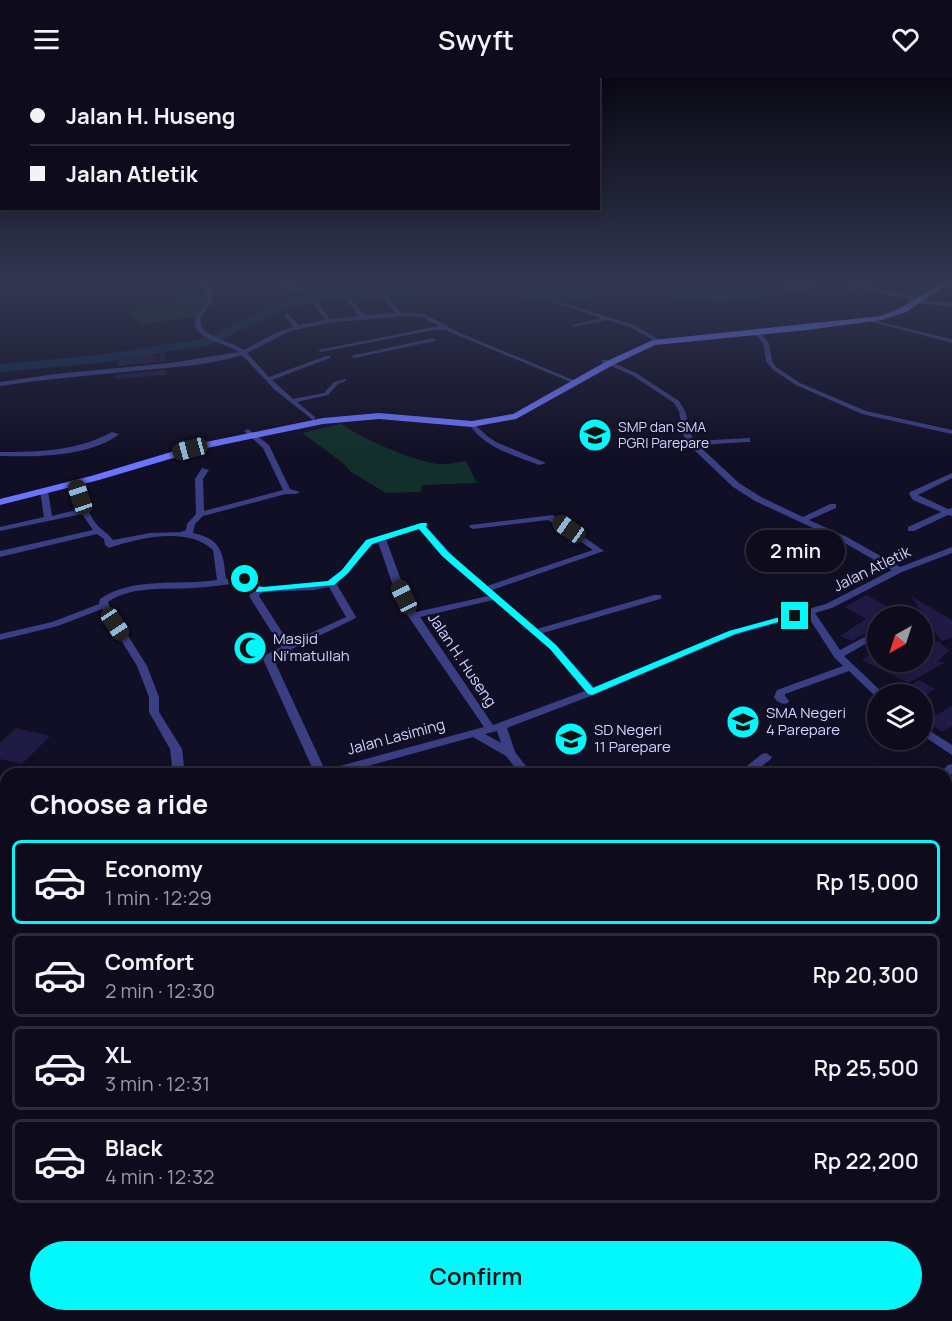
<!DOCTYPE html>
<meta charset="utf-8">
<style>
body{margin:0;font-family:Manrope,sans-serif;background:#161425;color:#f1f3f6;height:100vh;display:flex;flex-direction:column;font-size:22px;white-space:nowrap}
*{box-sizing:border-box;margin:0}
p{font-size:20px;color:#9a9ba3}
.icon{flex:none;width:33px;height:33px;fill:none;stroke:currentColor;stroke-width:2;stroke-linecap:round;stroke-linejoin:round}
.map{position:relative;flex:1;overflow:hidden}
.details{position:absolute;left:0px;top:690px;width:952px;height:554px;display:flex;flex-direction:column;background:#0d0b1c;border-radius:18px 18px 0 0;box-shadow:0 3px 15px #0003,0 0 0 2px #2d2b3b}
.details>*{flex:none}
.hud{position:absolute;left:0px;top:0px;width:600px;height:132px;box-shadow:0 3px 15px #0003,0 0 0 2px #2d2b3b;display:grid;align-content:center;height:132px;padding:0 30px;background:#0d0b1c}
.needle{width:39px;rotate:219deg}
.tools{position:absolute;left:867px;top:528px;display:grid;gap:12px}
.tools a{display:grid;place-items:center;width:66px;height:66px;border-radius:50%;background:#0d0b1c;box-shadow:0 3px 15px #0003,0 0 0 2px #2d2b3b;font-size:30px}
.end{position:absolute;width:27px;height:27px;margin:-14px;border:8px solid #02f9fb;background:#111;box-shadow:0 0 0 3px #111}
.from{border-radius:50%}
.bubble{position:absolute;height:42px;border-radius:21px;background:#0d0b1c;box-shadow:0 3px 15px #0003,0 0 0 2px #2d2b3b;font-size:20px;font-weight:600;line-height:42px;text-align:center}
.car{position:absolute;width:18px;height:36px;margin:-18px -9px;border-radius:8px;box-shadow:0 0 4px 2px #0007;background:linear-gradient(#222 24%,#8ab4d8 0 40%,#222 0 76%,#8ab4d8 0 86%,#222 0)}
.hud b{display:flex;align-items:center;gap:21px;height:57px;font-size:22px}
.hud b+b{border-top:2px solid #2d2b3b}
.hud i{width:15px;height:15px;background:#f1f3f6}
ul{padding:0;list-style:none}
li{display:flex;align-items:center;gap:18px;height:84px;margin:0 12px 9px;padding:0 18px;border:3px solid #2d2b3b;border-radius:9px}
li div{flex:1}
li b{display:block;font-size:22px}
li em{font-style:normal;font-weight:600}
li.on{border-color:#02f9fb}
li>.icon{width:54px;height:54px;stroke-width:1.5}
h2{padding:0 30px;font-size:27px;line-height:72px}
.action{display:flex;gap:12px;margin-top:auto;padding:12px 30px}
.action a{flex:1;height:69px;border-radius:36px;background:#02f9fb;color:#111;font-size:24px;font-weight:600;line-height:69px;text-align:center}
header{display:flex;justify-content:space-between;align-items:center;height:78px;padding:0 30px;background:#0d0b1c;font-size:27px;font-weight:600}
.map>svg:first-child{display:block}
</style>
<header><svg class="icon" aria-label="menu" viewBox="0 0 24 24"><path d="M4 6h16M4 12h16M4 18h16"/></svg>Swyft<svg class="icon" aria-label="heart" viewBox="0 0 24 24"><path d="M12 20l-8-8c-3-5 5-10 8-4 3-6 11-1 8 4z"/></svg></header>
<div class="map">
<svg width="952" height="1243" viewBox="0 0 952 1243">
<rect width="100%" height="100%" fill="#110f25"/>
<path fill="#122f2b" d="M206,217L203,229L196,239L141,246L128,234L145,225Z
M341,346C361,360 413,383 438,386C446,387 458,384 466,383L477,405L423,407L420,414L386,415L351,394L343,385L302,355Z
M306,1238H454L457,1243H299Z"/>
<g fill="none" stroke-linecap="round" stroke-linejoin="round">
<path fill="#0e2a4a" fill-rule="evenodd" d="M803,204H815V208L809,212L722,225L637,216L558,222L501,218L349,220L304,226L278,233L210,267L100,285L0,294V286L100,277L206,260L270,227L303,218L349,212L501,210L558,214L637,208L722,217Z"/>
</g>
<path fill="#201b45" d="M162,268H165L166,283L117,288L118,280L156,277V283L159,282Z
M166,292V297L115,301L116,297Z
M866,517L905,538H878V548L852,563L840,558L866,541L845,529Z
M911,518L952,542V560L941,563Z
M252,559L253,562L262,560L268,574L259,578L261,583L241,588L232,563Z
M938,563L949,572L938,584H946L908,605L862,582L878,570V584H922V578L933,571L927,566Z
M919,602L935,611L927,616H896Z
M952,628V648L942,654L926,643Z
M16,650L50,658L22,686L0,681V665Z"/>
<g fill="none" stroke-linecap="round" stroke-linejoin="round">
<path fill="#3a3e83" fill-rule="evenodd" d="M198,204C203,204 206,205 210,210C222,225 194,235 202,249C207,259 234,265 244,272L277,254L294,249L284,238V236H288L299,247L325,242L314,226L317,224L330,241L358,238L347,222L350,220L364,237L396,235L382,218L385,216L402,235L425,236L458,254L578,304L573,305L445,252H434L321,274L318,272L439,248L422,239L410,238L333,244L290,253L247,275L269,299L326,278H330V280L272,302L293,321L324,315L334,304L346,301V303L338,306L328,317L297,324L315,339V341L313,342L275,312L242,277C215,286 184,288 156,291C104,296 52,300 0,308V304L56,296L170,285L239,274C227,266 206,263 197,252C187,237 213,228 207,214C205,210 200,207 198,204Z
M254,204H266L263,206Z
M276,204H283L305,214L300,215Z
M943,204H952V206Z
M856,206L913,218L915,221L952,225V229L911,224L908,222L909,221L857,210L849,213L846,211Z
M553,222L634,247L658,261L653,262L630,249L607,242L573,249V247L601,240L553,224Z
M868,241L952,261V265L868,243Z
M754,253H758L769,265L772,283L776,289L800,305L866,333L952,352V356L862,336L796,307L772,291L766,283L763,265L754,255Z
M433,260L436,262L435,263L354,280L351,278Z
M602,282H606L636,295L679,323L685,333L691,356L694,363L750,360V364H747L698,367L739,405L761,419L803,439L830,426H836V430L809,442L847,459L900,489L952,469V475L902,494L832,530L815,535L840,572L878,552V559L844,578L884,616H878V619L875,618L849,593L785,616V618L789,623L788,625C782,627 777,624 774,619L777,612L843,588L834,579L807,537L735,557L596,616L507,650L515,674L532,696H520L506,678L473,659L339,696H315L262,579L281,569L249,518L253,512L245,504C228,506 211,509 194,510C165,512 133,507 108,524L109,527L147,588L159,619V634L182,671L185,696H173L170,671L149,634V619L137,588L102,531L58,548L0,562V556L52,544L99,526L100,521C134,498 178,508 217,502L213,472C188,448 138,460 109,470L105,467L104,461L97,456L0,479V473L93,452L82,436L0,453V449L44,439L40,413L44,411L48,413L52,438L80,431L71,406L75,404L79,406C84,420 88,437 98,448C103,453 109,456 113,462L150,455L181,454L186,452L187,446L196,436L195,401L202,390L209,392L203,401L204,433L283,412L263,370L244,353L248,351L269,367L290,411L300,414L296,416H286L203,438L195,446L193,455C222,461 223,475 226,501L247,498C255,500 255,507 265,509L314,506L327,503L341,493L358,471L370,461L424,445H427L428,447L427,449L457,482L487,508L593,472L548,442L473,451L469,449L470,447L553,437L604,473L492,512L537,551L654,517H660L662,519L660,521L543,555L556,567L594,609L729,553L826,526L892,492L841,463L755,423L733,409L689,367L683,356L679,333L674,325L632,297L602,284ZM419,451L451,486L488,518L416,534L402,505L386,461ZM378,464L392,505L408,538L484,649L325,692L273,580L354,541L356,539L336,505C354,495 360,473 378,464ZM329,509L346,539L289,565L259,518L260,516L265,514L314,512ZM493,522L550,571L585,613L493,647L420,539ZM497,653L501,665L485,656Z
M472,344L487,358L496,364L546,385L539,387C513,377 485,370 469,346Z
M112,354L119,356C90,379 35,379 0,378V374C39,374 77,373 112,354Z
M952,395V400L918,417L948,431L952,430V438L948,437L914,453H908V449L941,434L913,422L909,416L910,414Z
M922,648L952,667V677L922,657Z
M766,675L772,679L770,682L751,696H737L762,676Z
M952,686V696L946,700V696H939L948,687Z
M0,719L6,721V729L0,727Z
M946,745L952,746V754L946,753Z
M946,817H952V827H946Z
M946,830H952V840H946Z"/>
<path fill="#6b74fe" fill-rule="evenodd" d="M943,204H952L906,234L882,242L807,252L655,267L613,287L516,341L472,349L379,341L323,346L207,370L99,402L0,427V421L91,398L201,365L323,340L379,335L472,343L513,336L607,283L653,262L881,238L900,230Z"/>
<path fill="#d855d8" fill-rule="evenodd" d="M0,1031L6,1032V1056L0,1055Z
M952,1174V1202L946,1203V1175Z"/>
</g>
<linearGradient id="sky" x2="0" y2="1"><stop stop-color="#090814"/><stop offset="0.54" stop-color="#323751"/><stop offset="1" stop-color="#323751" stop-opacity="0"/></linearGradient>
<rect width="952" height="378" fill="url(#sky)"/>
<path fill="#02f9fb" d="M421,445H427L426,449L448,474L556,567L593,610L729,553L795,535L799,538L735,556L592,617L588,616L550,571L442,478L419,451L372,466L348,495L334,507L257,514L241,501L245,499L252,500L260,509H263L328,503L342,492L366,462Z"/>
<defs>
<symbol id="school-disc" viewBox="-11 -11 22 22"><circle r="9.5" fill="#02f9fb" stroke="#110f25"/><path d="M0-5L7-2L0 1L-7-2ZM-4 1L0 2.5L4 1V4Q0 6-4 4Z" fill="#111"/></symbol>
<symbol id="mosque-disc" viewBox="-11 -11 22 22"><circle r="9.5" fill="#02f9fb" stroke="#110f25"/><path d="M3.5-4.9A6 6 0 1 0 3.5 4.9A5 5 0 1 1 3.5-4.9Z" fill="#111"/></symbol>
</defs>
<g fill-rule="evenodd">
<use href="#school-disc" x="576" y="338" width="38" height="38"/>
<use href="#mosque-disc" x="231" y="551" width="38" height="38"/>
<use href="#school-disc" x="724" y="625" width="38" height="38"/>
<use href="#school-disc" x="552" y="642" width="38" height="38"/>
</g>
<g text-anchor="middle" stroke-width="4.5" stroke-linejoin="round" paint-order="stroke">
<g font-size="14" fill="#d4d3ff" stroke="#110f25" text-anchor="start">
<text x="618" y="354">SMP dan SMA<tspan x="618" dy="16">PGRI Parepare</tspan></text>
</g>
<g font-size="15" fill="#d4d3ff" stroke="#110f25">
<text transform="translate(872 491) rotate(-26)" y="5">Jalan Atletik</text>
<text transform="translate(462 582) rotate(56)" y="5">Jalan H. Huseng</text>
<text transform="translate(396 659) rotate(-15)" y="5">Jalan Lasiming</text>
</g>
<g font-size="15" fill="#d4d3ff" stroke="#110f25" text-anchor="start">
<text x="273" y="566">Masjid<tspan x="273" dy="17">Ni'matullah</tspan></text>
<text x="766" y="640">SMA Negeri<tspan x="766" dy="17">4 Parepare</tspan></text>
<text x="594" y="657">SD Negeri<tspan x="594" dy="17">11 Parepare</tspan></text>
</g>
</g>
</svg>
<div class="tools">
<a><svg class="needle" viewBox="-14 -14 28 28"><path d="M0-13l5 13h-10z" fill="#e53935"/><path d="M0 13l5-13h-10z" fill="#9a9ba3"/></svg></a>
<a><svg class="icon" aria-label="layers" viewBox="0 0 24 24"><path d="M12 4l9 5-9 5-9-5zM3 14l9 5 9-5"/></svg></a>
</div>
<i class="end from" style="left:245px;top:501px"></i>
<i class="end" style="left:795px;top:538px"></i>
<div class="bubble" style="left:746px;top:452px;width:99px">2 min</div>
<i class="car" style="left:190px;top:371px;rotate:255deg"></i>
<i class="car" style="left:80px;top:419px;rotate:341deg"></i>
<i class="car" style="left:569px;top:451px;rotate:305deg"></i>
<i class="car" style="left:404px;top:519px;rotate:334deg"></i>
<i class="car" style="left:115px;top:546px;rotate:146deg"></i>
<div class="hud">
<b><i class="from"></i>Jalan H. Huseng</b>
<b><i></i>Jalan Atletik</b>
</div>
<section class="details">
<h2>Choose a ride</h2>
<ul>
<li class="on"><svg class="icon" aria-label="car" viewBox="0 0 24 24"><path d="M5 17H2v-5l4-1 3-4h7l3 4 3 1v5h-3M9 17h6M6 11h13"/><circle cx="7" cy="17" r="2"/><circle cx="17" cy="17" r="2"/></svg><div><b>Economy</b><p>1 min · 12:29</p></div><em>Rp 15,000</em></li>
<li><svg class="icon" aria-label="car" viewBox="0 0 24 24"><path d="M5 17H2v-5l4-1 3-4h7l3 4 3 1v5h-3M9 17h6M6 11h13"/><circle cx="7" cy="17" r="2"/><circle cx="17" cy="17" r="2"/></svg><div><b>Comfort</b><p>2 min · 12:30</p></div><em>Rp 20,300</em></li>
<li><svg class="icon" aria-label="car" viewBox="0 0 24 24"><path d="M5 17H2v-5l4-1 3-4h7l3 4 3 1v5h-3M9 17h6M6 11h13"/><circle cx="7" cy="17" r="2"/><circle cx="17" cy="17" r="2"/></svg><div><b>XL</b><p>3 min · 12:31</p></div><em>Rp 25,500</em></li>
<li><svg class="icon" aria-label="car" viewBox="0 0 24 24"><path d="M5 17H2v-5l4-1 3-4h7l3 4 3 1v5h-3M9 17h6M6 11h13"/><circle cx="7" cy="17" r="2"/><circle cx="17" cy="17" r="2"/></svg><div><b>Black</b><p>4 min · 12:32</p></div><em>Rp 22,200</em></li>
</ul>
<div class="action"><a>Confirm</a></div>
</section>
</div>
